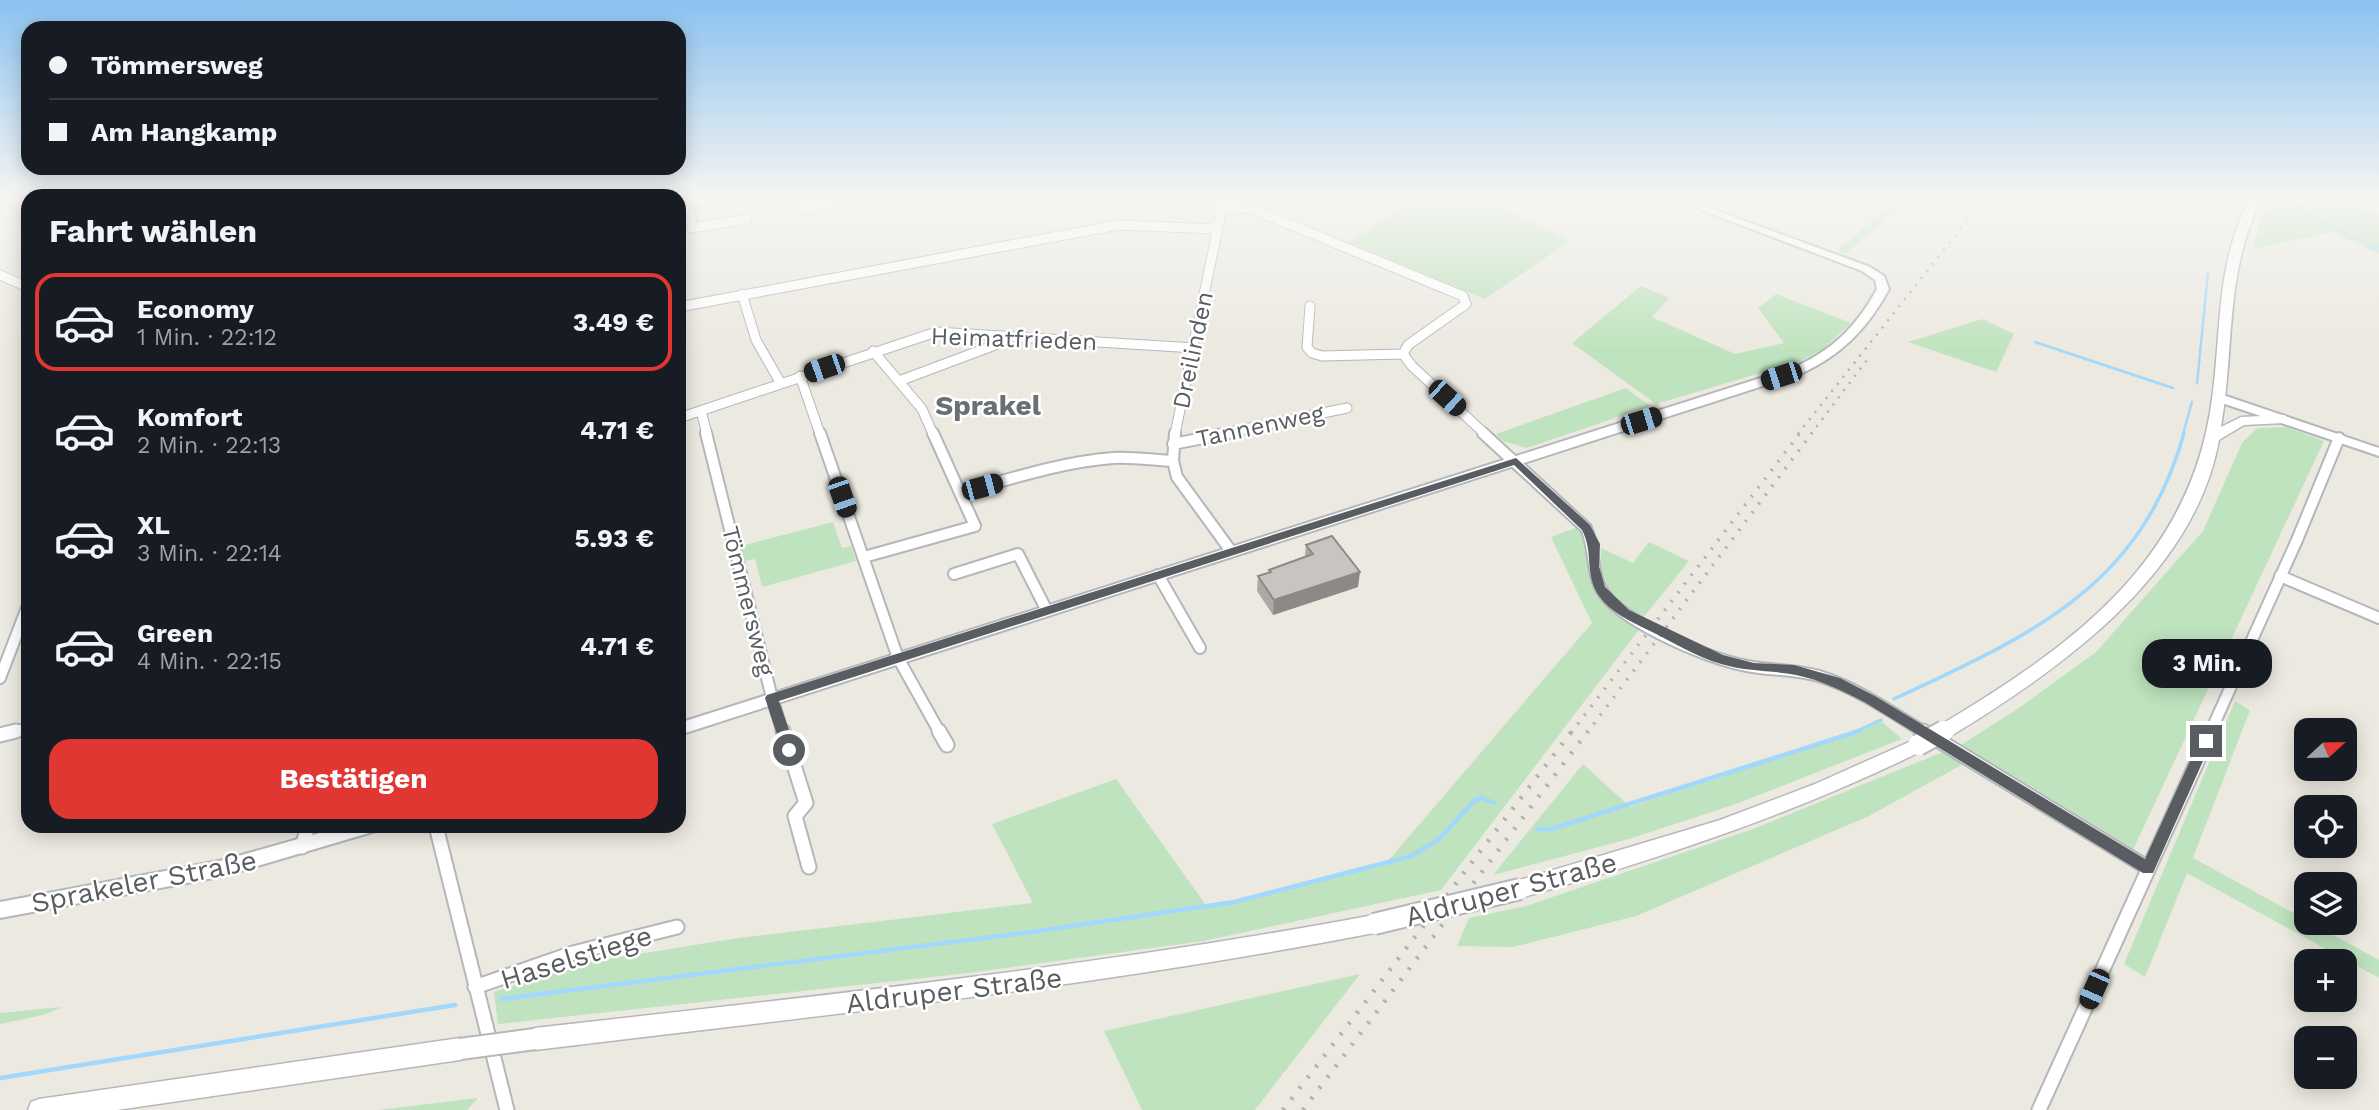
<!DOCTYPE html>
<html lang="de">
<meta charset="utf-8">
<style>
body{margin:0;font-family:"Work Sans",sans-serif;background:#20242c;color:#f1f3f6;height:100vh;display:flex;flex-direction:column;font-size:26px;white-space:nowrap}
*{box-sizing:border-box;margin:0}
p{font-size:23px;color:#9ea1a6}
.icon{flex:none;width:38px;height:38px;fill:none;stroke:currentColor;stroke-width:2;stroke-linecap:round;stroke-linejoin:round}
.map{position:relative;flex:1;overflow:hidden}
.side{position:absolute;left:21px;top:189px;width:665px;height:644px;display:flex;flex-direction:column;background:#171b24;border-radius:21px;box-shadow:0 4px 18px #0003}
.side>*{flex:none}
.hud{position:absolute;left:21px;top:21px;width:665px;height:154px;border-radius:21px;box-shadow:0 4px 18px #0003;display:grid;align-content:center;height:154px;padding:0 28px;background:#171b24}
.needle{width:46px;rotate:68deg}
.tools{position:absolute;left:2294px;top:718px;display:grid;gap:14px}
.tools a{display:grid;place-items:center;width:63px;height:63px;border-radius:14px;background:#171b24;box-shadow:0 4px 18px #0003;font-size:35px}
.end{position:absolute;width:32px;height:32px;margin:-16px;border:9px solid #595d61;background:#fff;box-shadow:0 0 0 4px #fff}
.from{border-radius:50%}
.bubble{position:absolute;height:49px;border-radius:21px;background:#171b24;box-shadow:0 4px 18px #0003;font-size:23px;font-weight:700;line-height:49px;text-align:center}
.car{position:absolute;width:21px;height:42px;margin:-21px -10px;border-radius:9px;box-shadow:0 0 5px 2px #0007;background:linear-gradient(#222 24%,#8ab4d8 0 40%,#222 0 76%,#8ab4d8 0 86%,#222 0)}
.hud b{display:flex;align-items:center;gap:24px;height:66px;font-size:26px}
.hud b+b{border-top:2px solid #363941}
.hud i{width:18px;height:18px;background:#f1f3f6}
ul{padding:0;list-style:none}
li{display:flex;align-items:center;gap:21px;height:98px;margin:0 14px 10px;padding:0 14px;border:4px solid transparent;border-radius:21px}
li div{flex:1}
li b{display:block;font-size:26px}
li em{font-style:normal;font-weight:700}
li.selected{border-color:#e13732}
li>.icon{width:63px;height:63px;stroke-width:1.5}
h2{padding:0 28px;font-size:32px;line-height:84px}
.action{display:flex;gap:14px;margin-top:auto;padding:14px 28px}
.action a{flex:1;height:80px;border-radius:21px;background:#e13732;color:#fff;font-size:28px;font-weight:700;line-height:80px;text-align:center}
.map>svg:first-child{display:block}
</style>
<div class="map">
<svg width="2379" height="1110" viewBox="0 0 2379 1110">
<rect width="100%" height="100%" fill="#ece9e1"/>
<path fill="#bfe3be" d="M1416,198H1528L1509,211L1570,241L1485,299L1349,242Z
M2279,198H2379V204L2364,208L2379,215V254L2332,232L2253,249L2261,219Z
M1889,206L1897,210L1845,254L1837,251Z
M1641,286L1669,298L1652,317L1735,354L1784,343L1758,308L1776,294L1851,323L1822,350L1801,361L1656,404L1572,343Z
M1982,319L2014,334L1996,372L1908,342Z
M1626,388L1650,406L1527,448L1503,441L1496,434Z
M2286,427L2324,441L2132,852L1959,746L2016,710L2096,652L2203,531L2242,443L2257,428Z
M833,522L842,548L851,546L856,561L762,587L755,559L745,561L742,549L745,545Z
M1578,527C1591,546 1586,553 1589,574C1593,602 1618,615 1641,627L1441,890L1204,941L969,973L498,1024L494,992L583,963L738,938L1033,903L992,824L1116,779L1208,908L1388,861L1592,623L1551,537Z
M1649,542L1689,561L1643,618C1612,598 1599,587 1601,548L1633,563Z
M2235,701L2250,710L2193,858L2379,960V978L2187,873L2145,977L2124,964Z
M1882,722L1902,739L1733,805L1629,839L1493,875L1583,764L1630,807Z
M1943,752L1967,762L1869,816L1636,916L1513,947L1457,946L1469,918L1526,906L1753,829Z
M1360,974L1255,1110H1142L1104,1031Z
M62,1007L43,1015L0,1024V1013Z
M478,1098L467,1110H378Z"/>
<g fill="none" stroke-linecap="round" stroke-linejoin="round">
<path stroke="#a1d8fb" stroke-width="2.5" d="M2287,198L2306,213L2379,249
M2035,342L2173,388
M2197,383L2208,273
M2183,434L2192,402"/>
<path stroke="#a1d8fb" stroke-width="3.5" d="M1894,699C2029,636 2141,588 2184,433
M1853,733L1881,720"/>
<path stroke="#a1d8fb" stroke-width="4.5" d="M1537,829H1551L1859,731
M501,999L1031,932L1234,902L1412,856L1440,838L1475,800L1482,798L1494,803
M0,1078L455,1005"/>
<defs>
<path id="minor-far2" d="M689,198L692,228L747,219
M796,198L802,209L854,198
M918,198L928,204
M679,203L717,198
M1221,206L1249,209L1272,217L1463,296L1466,304L1408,345L1403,354L1412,366L1485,434
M0,275L28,287
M742,294L756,340L780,382
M1310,306L1307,347L1312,353L1322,356L1403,354
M679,307L1118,225L1216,229
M873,351L922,409L933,434
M800,376L820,434
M899,381L995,345L1003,337
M701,411L707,434
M679,418L936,332L1195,348
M1175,434L1224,198
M1220,434L1347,408"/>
<path id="minor-far1" d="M706,433L772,698L783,733
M820,433L898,658L940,733
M1175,433L1173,461L1177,477L1231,551
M1483,433L1586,528C1596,549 1590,576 1605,595C1628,625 1710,659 1747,666C1772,671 1797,669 1822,677C1859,689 1892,713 1926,733
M1173,444L1229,433
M960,493C1010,479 1061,462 1113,458C1133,457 1153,460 1173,461
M864,557L975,526L933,433
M954,574L1018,554L1047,611
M1158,575L1200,648
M2280,576L2379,618
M0,678L28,605
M9,733L28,728
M2210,733L2297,540L2339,438"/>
<path id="minor" d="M783,731L806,803L795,816L809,867
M939,731L947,745
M1923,731L2148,868
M0,735L16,731
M436,826L507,1110
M302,847L308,826
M475,987L573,953L677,927
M2039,1110L2211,731"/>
<path id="tertiary" d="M1670,198H1683L1870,267L1884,276L1889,289C1868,328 1841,356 1800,374L679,735V723L1792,368C1831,352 1857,326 1877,289L1875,280L1862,271Z
M2220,394L2379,448V456L2216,401L2214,398Z
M344,826H378L375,831L369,833L224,876L0,918V902L224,860Z"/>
<path id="secondary" d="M2250,198H2262C2224,273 2235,347 2221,427L2241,417L2284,415L2291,419L2284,423L2244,425L2219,440C2195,574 2062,668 1954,734L1948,736L1942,734L1939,729L1942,724C2072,646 2191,561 2212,399C2222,327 2215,266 2250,198Z
M1918,738L1924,740L1927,745L1924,750C1794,814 1659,859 1520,898L1513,895L1510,889L1513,883L1520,880L1720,820L1815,784Z
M1374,915L1381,917L1384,924L1381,931L1374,933C1096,987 816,1016 535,1050L527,1046L524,1039L527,1032L535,1028C816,996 1096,967 1374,915Z
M460,1038L468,1041L471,1049L468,1057L460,1060L117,1110H28L31,1102L39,1099Z"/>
</defs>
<use href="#minor-far2" stroke="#b3b7bb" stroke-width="11"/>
<use href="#minor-far1" stroke="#b3b7bb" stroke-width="14"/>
<use href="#minor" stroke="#b3b7bb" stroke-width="17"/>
<use href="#tertiary" stroke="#b3b7bb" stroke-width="4"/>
<use href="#secondary" stroke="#b4b8bd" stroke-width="3"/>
<use href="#minor-far2" stroke="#fff" stroke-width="9"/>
<use href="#minor-far1" stroke="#fff" stroke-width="10"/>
<use href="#minor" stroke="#fff" stroke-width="13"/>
<use href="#tertiary" fill="#fff" fill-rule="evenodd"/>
<use href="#secondary" fill="#fff" fill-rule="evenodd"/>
<path stroke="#b0b1b1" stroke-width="2.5" stroke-dasharray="2 7" stroke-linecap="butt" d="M1798,434L1985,198
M1811,434L1867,360"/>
<path stroke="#b0b1b1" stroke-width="3.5" stroke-dasharray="2 9" stroke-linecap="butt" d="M1571,733L1800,433
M1587,733L1812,433"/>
<path stroke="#b0b1b1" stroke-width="4.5" stroke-dasharray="2.5 11" stroke-linecap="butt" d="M1283,1110L1572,731
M1303,1110L1588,731"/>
<defs>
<path id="secondary-bridge-far1" d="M1941,733L1948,729"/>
<path id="secondary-bridge" d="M1918,745L1944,731
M1374,924L1520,889
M460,1049L535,1039"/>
</defs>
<use href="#secondary-bridge-far1" stroke="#b4b8bd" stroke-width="19" stroke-linecap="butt"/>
<use href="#secondary-bridge" stroke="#b4b8bd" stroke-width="24" stroke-linecap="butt"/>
<use href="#secondary-bridge-far1" stroke="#fff" stroke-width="16"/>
<use href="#secondary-bridge" stroke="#fff" stroke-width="20"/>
</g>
<path fill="#aca9a5" d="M1306,545L1358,587L1273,615L1257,591L1258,576L1269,573V570L1305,556Z"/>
<path fill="#8c8a86" d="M1360,572L1358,587L1273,615L1274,600Z"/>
<path fill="#c8c5c0" stroke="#8c8a86" stroke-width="2" d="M1332,536L1360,572L1274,600L1258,576L1271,572L1269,570L1313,554L1306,545Z"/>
<linearGradient id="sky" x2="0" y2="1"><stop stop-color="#8bc2f0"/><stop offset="0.56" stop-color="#f6f5f2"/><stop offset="1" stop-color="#f6f5f2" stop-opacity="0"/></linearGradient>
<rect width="2379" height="353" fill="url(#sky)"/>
<path fill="#595d61" d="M1516,458L1590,525L1600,544L1599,566L1605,587L1629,610L1723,655L1754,663L1794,665L1840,678L1875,696L2145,859L2201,737H2210L2212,741L2153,873H2143L1866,703C1843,691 1821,680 1796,675C1770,670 1748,672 1721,664C1696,657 1671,641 1648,630C1630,621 1611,613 1599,596C1584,574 1594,553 1582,530L1514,465L779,701L796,750L789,756L782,750L765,698L767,695Z"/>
<g text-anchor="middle" stroke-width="5" stroke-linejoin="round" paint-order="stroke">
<g font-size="24" fill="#595d61" stroke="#fff">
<text transform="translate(1014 339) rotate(2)" y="8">Heimatfrieden</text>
<text transform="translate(1193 350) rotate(-78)" y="8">Dreilinden</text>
<text transform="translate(1260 426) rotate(-12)" y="8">Tannenweg</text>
<text transform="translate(748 601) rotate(76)" y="8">Tömmersweg</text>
</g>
<g font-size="28" font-weight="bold" fill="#6a6f73" stroke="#fff">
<text x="988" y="415">Sprakel</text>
</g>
<g font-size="28" fill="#595d61" stroke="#fff">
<text transform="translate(144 881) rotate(-11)" y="10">Sprakeler Straße</text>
<text transform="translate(1511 889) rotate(-15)" y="10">Aldruper Straße</text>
<text transform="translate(576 957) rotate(-17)" y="10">Haselstiege</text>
<text transform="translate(954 990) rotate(-7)" y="10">Aldruper Straße</text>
</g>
</g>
</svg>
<div class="tools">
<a><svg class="needle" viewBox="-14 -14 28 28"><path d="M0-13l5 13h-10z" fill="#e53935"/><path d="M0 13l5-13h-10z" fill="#9ea1a6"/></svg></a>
<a><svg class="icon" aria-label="locate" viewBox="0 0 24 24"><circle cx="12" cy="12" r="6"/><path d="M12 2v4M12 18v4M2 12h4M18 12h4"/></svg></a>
<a><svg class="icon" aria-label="layers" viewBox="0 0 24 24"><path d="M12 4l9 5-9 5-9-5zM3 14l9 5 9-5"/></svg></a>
<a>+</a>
<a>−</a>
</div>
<i class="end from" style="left:789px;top:750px"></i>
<i class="end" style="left:2206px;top:741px"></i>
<div class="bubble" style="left:2142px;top:639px;width:130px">3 Min.</div>
<i class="car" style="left:824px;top:368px;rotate:251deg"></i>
<i class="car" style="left:1781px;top:376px;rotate:252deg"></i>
<i class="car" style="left:1447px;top:398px;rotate:132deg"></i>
<i class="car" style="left:1641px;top:421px;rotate:73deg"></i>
<i class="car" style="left:982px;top:487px;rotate:75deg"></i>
<i class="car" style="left:842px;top:497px;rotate:161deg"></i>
<i class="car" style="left:2094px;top:989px;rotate:204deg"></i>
<div class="hud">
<b><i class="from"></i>Tömmersweg</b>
<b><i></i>Am Hangkamp</b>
</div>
<section class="side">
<h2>Fahrt wählen</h2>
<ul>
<li class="selected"><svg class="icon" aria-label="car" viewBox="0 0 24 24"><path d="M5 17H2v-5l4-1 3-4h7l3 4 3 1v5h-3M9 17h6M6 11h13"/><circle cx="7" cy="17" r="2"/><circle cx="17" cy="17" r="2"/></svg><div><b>Economy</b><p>1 Min. · 22:12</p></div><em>3.49 €</em></li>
<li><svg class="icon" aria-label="car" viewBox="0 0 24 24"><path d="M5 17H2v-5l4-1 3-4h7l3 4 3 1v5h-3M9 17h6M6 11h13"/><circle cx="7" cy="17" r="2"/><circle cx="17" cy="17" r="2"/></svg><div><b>Komfort</b><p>2 Min. · 22:13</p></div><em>4.71 €</em></li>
<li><svg class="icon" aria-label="car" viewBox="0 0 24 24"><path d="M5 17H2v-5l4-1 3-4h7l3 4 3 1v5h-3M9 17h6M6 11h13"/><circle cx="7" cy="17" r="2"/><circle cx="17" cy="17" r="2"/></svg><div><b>XL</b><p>3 Min. · 22:14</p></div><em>5.93 €</em></li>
<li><svg class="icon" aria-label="car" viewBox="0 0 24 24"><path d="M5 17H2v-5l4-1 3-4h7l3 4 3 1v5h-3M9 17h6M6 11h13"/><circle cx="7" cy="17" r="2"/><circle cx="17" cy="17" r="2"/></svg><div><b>Green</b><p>4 Min. · 22:15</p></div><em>4.71 €</em></li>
</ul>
<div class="action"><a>Bestätigen</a></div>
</section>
</div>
